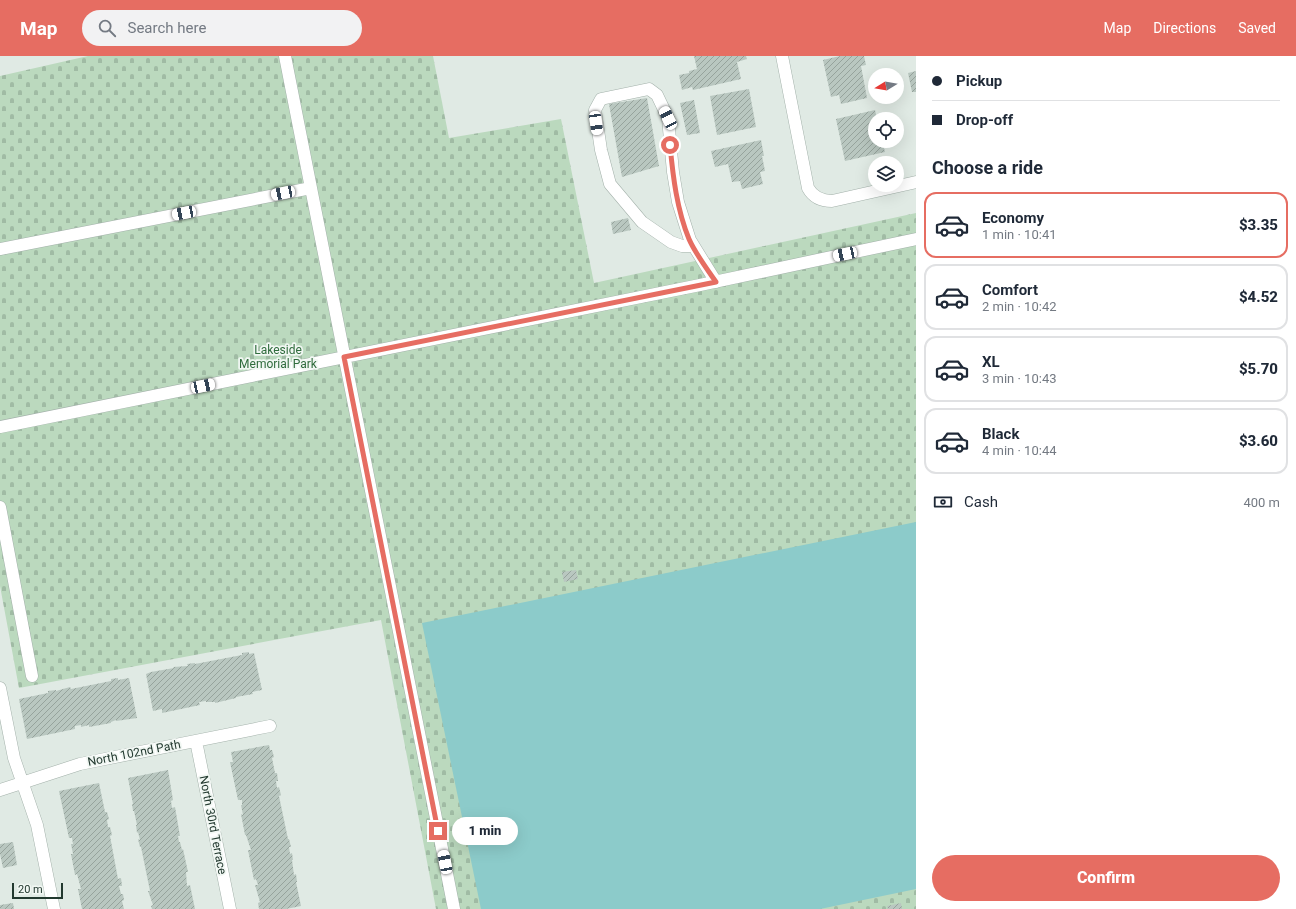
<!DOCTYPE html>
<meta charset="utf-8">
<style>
body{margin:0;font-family:Roboto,sans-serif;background:#f2f2f3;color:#1f2937;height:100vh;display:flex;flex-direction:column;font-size:15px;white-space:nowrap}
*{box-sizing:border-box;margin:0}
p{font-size:13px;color:#747a83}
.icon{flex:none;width:22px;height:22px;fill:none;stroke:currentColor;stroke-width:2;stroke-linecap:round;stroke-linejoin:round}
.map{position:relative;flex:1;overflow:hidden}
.drawer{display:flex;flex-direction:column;background:#fff;width:380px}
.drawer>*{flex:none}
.top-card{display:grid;align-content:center;height:88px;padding:0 16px;background:#fff}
.needle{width:26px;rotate:259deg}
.tools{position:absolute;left:868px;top:12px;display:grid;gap:8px}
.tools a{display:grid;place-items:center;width:36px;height:36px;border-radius:50%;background:#fff;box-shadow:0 4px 16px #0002;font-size:20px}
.scale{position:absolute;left:12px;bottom:10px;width:51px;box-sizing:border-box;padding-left:4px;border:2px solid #22392f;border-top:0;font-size:11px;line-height:14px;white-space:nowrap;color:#22392f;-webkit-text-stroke:3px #f1f7f3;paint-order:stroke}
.end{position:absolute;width:18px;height:18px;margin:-9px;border:5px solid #e66d62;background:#fff;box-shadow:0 0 0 2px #fff}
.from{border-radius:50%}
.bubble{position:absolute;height:28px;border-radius:14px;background:#fff;box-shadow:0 4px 16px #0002;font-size:13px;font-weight:800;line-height:28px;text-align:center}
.car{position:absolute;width:12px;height:24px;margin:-12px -6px;border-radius:5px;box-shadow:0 0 3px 1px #0007;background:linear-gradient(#fff 24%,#345 0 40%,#fff 0 76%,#345 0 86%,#fff 0)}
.top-card b{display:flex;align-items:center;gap:14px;height:38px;font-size:15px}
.top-card b+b{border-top:1px solid #e0e1e3}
.top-card i{width:10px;height:10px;background:#1f2937}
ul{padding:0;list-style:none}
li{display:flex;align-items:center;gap:12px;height:66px;margin:0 8px 6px;padding:0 8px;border:2px solid #e0e1e3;border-radius:12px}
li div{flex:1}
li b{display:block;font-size:15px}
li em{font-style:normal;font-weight:800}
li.current{border-color:#e66d62}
li>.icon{width:36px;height:36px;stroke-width:1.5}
h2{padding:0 16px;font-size:18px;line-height:48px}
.pay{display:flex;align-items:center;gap:10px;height:44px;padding:0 16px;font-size:15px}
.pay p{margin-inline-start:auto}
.button{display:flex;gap:8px;margin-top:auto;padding:8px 16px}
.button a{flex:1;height:46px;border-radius:24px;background:#e66d62;color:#fff;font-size:16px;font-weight:800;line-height:46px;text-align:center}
header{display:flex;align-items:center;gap:24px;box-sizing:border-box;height:56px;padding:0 20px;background:#e66d62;color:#fff}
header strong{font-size:19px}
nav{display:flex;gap:22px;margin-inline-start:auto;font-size:14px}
.search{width:280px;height:36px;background:#f2f2f3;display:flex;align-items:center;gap:10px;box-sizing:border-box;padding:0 14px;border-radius:22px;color:#747a83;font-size:15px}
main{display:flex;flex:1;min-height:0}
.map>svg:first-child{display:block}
</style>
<header>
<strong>Map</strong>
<div class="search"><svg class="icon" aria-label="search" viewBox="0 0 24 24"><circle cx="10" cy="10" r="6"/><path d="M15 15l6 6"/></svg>Search here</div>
<nav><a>Map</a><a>Directions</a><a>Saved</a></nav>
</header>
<main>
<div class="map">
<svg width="916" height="853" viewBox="0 0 916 853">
<defs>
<pattern id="cemetery-stones" width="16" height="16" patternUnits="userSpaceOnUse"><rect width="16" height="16" fill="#bbd9be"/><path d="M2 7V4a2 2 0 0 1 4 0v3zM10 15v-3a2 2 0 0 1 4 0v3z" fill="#a0bba4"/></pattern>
<pattern id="building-hatch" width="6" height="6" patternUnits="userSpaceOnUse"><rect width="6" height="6" fill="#b9c7c0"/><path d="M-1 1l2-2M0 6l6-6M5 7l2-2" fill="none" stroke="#96a39c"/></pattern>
</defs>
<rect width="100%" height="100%" fill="#e0eae4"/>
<path fill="url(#cemetery-stones)" d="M88,0H433L449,82L561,63L594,227L916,157V853H436L381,564L19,632L0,530V20Z"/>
<path fill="#8ccbca" d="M916,466V833L820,853H481L422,567Z"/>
<path fill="url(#building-hatch)" d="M694,0H746L747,3L737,6L741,23L693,34L692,31L682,34L679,19L689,17V15L697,13Z
M840,0H864L866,9L861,10L867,42L841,48L839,39L831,41L823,4Z
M916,15V36H912L908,17Z
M749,33L756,71L717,79L710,40Z
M647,42L659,110L622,121L609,48Z
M694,44L700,77L687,79L680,47Z
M875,54L877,63H875V85H882L885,96L845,105L836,63Z
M761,84L764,100H762L765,115L760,116L763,128L742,133L740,125L732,126L728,108L715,111L711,95Z
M628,162L631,174L613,178L611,166Z
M576,514L578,523L564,526L562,516Z
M249,596V598L254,597L262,634L252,636L253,638L236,641V642L215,647V646H206V645L199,646L200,649L162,657V653L153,655L146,618L151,616L174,612L173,611L188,610L187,608L195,607V608L242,599V597Z
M118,622V624L129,622L137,662L116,665V664L111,666V667L89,671V669L81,671V669L75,670V673L27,683L19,643L48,637V635L56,634V635L70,631L71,633L111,625V623Z
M269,689L270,694H272L274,701L272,702L275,717H277L278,725H276L277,732L279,731L281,739L279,740L288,783H289L291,791H289L290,798L292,797L293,804H292L294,819L296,818L297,826H296L301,850L286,853H259L258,847L260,846L255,829H258L256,823L254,824L248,794H251L246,779H245L241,758L243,759L241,749H242V744H238L230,706H233L231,696Z
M168,714L173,744L171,745L172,752L175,751L180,780H178L179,786H180L182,794L183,793L188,816H186L187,830L190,829L195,853H152L151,850L153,849L148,835H150L141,791H140L138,783L140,784L138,776L137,777L136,769H137L134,755H133L132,748H133L128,722Z
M99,727L105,756H107L109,763L107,764L108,771H110L112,779L110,780L118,823L121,822L122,830H119L121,838H123L124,844L122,845L124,853H82L78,833H81L77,818L75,819L71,798H73L71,788H73L72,782H69L59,735Z
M13,786L17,809L3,812L0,798V788Z
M13,847L14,853H0V849Z
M901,847L902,853H888L887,850Z"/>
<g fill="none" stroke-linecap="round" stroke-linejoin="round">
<defs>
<path id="minor" d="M285,0L311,132
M782,0L808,132C813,141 822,145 832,145L916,126
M693,190H682L671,186L642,166L610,128L601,94L595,54L601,43L649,33L657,39L668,62L673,116L678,146L690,184L716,226
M0,193L311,132L454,853
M0,371L700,229L916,183
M0,451L32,620
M0,632L14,702L37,769L54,853
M196,685L230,853
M0,734L80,708L270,670"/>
</defs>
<use href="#minor" stroke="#a3b1aa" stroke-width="13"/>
<use href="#minor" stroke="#fff" stroke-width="12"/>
</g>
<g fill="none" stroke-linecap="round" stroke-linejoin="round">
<path stroke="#e66d62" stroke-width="5" d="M438,775L344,301L716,226C707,213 695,197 689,183C677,154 673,121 670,89"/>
</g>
<g text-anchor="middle" stroke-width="3.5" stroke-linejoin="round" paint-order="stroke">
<g font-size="12" fill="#306c3d" stroke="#f1f7f3">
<text x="278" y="298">Lakeside<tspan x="278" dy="14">Memorial Park</tspan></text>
</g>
<g font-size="12" fill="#22392f" stroke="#f1f7f3">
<text transform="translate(134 697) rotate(-11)" y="4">North 102nd Path</text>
<text transform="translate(213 769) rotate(79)" y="4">North 30rd Terrace</text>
</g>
</g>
</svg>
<div class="tools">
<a><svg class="needle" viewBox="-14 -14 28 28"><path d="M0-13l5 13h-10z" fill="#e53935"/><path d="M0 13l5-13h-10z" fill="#747a83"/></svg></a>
<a><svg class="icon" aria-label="locate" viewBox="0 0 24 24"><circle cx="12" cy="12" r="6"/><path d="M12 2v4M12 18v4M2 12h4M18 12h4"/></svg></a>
<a><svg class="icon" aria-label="layers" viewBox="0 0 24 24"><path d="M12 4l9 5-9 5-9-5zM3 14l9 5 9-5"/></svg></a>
</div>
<div class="scale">20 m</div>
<i class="end from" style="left:670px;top:89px"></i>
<i class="end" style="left:438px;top:775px"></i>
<div class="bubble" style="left:452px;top:761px;width:66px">1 min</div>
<i class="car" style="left:668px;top:62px;rotate:334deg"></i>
<i class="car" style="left:596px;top:67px;rotate:172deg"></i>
<i class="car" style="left:283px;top:137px;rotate:259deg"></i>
<i class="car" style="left:184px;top:157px;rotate:259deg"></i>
<i class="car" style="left:845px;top:198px;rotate:258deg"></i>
<i class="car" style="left:203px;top:330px;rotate:78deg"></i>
<i class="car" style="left:445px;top:806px;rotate:349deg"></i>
</div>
<section class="drawer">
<div class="top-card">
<b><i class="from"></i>Pickup</b>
<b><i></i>Drop-off</b>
</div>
<h2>Choose a ride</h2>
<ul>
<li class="current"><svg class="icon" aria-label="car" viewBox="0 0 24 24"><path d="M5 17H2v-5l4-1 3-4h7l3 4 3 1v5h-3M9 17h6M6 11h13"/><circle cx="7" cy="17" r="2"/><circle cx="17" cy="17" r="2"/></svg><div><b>Economy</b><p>1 min · 10:41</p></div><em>$3.35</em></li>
<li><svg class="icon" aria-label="car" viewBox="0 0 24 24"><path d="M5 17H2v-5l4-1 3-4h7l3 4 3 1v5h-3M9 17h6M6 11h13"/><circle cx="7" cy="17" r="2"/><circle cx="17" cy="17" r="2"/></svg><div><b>Comfort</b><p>2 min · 10:42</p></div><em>$4.52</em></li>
<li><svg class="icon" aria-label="car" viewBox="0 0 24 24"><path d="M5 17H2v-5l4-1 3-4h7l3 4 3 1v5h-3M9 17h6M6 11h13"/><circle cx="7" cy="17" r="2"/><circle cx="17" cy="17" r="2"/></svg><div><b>XL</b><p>3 min · 10:43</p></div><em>$5.70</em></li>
<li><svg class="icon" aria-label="car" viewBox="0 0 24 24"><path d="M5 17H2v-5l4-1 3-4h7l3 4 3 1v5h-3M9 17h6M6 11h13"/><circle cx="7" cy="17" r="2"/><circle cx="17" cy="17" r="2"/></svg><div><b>Black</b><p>4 min · 10:44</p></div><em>$3.60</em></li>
</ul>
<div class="pay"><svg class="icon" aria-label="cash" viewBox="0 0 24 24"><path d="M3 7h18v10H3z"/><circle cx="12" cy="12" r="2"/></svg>Cash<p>400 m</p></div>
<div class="button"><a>Confirm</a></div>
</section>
</main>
